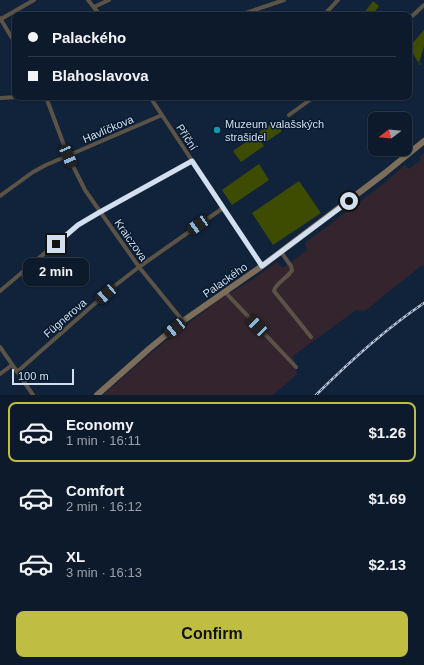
<!DOCTYPE html>
<meta charset="utf-8">
<style>
body{margin:0;font-family:Helvetica,sans-serif;background:#162334;color:#f1f3f6;height:100vh;display:flex;flex-direction:column;font-size:15px;white-space:nowrap}
*{box-sizing:border-box;margin:0}
p{font-size:13px;color:#9aa1a9}
.icon{flex:none;width:22px;height:22px;fill:none;stroke:currentColor;stroke-width:2;stroke-linecap:round;stroke-linejoin:round}
.map{position:relative;height:395px;overflow:hidden}
.sheet{display:flex;flex-direction:column;background:#0d1a2c;flex:1}
.sheet>*{flex:none}
.guide{position:absolute;left:12px;top:12px;width:400px;height:88px;border-radius:8px;box-shadow:0 1px 3px #0004,0 0 0 1px #2d3848;display:grid;align-content:center;height:88px;padding:0 16px;background:#0d1a2c}
.needle{width:26px;rotate:254deg}
.controls{position:absolute;left:368px;top:112px;display:grid;gap:8px}
.controls a{display:grid;place-items:center;width:44px;height:44px;border-radius:8px;background:#0d1a2c;box-shadow:0 1px 3px #0004,0 0 0 1px #2d3848;font-size:20px}
.scale{position:absolute;left:12px;bottom:10px;width:62px;box-sizing:border-box;padding-left:4px;border:2px solid #d3dfee;border-top:0;font-size:11px;line-height:14px;white-space:nowrap;color:#d3dfee;-webkit-text-stroke:3px #081a2f;paint-order:stroke}
.end{position:absolute;width:18px;height:18px;margin:-9px;border:5px solid #d3dfee;background:#111;box-shadow:0 0 0 2px #111}
.from{border-radius:50%}
.bubble{position:absolute;height:28px;border-radius:8px;background:#0d1a2c;box-shadow:0 1px 3px #0004,0 0 0 1px #2d3848;font-size:13px;font-weight:600;line-height:28px;text-align:center}
.car{position:absolute;width:12px;height:24px;margin:-12px -6px;border-radius:5px;box-shadow:0 0 3px 1px #0007;background:linear-gradient(#222 24%,#8ab4d8 0 40%,#222 0 76%,#8ab4d8 0 86%,#222 0)}
.guide b{display:flex;align-items:center;gap:14px;height:38px;font-size:15px}
.guide b+b{border-top:1px solid #2d3848}
.guide i{width:10px;height:10px;background:#f1f3f6}
ul{padding:7px 0 0;list-style:none}
li{display:flex;align-items:center;gap:12px;height:60px;margin:0 8px 6px;padding:0 8px;border:2px solid transparent;border-radius:8px}
li div{flex:1}
li b{display:block;font-size:15px}
li em{font-style:normal;font-weight:600}
li.selected{border-color:#bfbe42}
li>.icon{width:36px;height:36px;stroke-width:1.5}
.cta{display:flex;gap:8px;margin-top:auto;padding:8px 16px}
.cta a{flex:1;height:46px;border-radius:8px;background:#bfbe42;color:#111;font-size:16px;font-weight:600;line-height:46px;text-align:center}
.map>svg:first-child{display:block}
</style>
<div class="map">
<svg width="424" height="395" viewBox="0 0 424 395">
<rect width="100%" height="100%" fill="#11233a"/>
<path fill="#34242e" d="M424,153V267L422,265L365,311L356,310L293,356L297,374L273,395H103L153,351L221,298L237,289L251,280H252L277,262L283,268L307,250L305,243L386,182L405,165L409,169L421,160L419,157Z"/>
<path fill="#3e4c02" d="M373,1L379,6L372,15H366L364,13Z
M424,30V46L419,63L422,64L420,65L409,47Z
M275,122L282,131L266,142L259,132Z
M256,135L264,146L241,162L233,151Z
M259,164L269,180L232,205L222,190Z
M299,181L321,213L273,245L252,213Z"/>
<g fill="none" stroke-linecap="round" stroke-linejoin="round">
<path stroke="#5c5347" stroke-width="4" d="M88,0L100,15
M94,7L109,0
M240,15L284,0
M324,15L338,0
M0,18L15,43
M1,19L34,0
M409,19L424,5
M46,97L68,156L85,190L139,267L183,321
M150,97L262,266
M0,98L19,97
M289,115L314,97
M0,196L33,172L46,165L162,115
M281,252L291,266L292,270C288,278 275,283 274,291L311,337
M0,291L78,225L102,211L192,161
M225,292L296,367
M0,347L33,395
M17,372L117,284L139,267L223,208
M0,374L12,365"/>
<path stroke="#7c6e5b" stroke-width="6" d="M97,395L150,348L183,321L262,266L385,173L424,141"/>
<defs>
<path id="rail" d="M316,395C350,361 384,330 424,303"/>
</defs>
<use href="#rail" stroke="#bac6d6" stroke-width="2.5"/>
<use href="#rail" stroke="#081a2f" stroke-width="1" stroke-dasharray="3" stroke-linecap="butt"/>
</g>
<g fill="none" stroke-linecap="round" stroke-linejoin="round">
<path stroke="#d3dfee" stroke-width="5" d="M56,244L78,225L100,212L192,161L262,266L349,201"/>
</g>
<circle fill="#0f9aa8" stroke="#081a2f" stroke-width="1.5" cx="217" cy="130" r="4"/>
<g text-anchor="middle" stroke-width="3" stroke-linejoin="round" paint-order="stroke">
<g font-size="11" fill="#d3dfee" stroke="#081a2f" text-anchor="start">
<text x="225" y="128">Muzeum valašských<tspan x="225" dy="13">strašidel</tspan></text>
</g>
<g font-size="11" fill="#d3dfee" stroke="#081a2f">
<text transform="translate(108 129) rotate(-23)" y="4">Havlíčkova</text>
<text transform="translate(187 137) rotate(57)" y="4">Příční</text>
<text transform="translate(131 240) rotate(55)" y="4">Kraiczova</text>
<text transform="translate(225 280) rotate(-35)" y="4">Palackého</text>
<text transform="translate(65 318) rotate(-41)" y="4">Fügnerova</text>
</g>
</g>
</svg>
<div class="controls">
<a><svg class="needle" viewBox="-14 -14 28 28"><path d="M0-13l5 13h-10z" fill="#e53935"/><path d="M0 13l5-13h-10z" fill="#9aa1a9"/></svg></a>
</div>
<div class="scale">100 m</div>
<i class="end from" style="left:349px;top:201px"></i>
<i class="end" style="left:56px;top:244px"></i>
<div class="bubble" style="left:23px;top:258px;width:66px">2 min</div>
<i class="car" style="left:68px;top:156px;rotate:157deg"></i>
<i class="car" style="left:198px;top:225px;rotate:235deg"></i>
<i class="car" style="left:106px;top:294px;rotate:229deg"></i>
<i class="car" style="left:257px;top:326px;rotate:316deg"></i>
<i class="car" style="left:175px;top:328px;rotate:231deg"></i>
<div class="guide">
<b><i class="from"></i>Palackého</b>
<b><i></i>Blahoslavova</b>
</div>
</div>
<section class="sheet">
<ul>
<li class="selected"><svg class="icon" aria-label="car" viewBox="0 0 24 24"><path d="M5 17H2v-5l4-1 3-4h7l3 4 3 1v5h-3M9 17h6M6 11h13"/><circle cx="7" cy="17" r="2"/><circle cx="17" cy="17" r="2"/></svg><div><b>Economy</b><p>1 min · 16:11</p></div><em>$1.26</em></li>
<li><svg class="icon" aria-label="car" viewBox="0 0 24 24"><path d="M5 17H2v-5l4-1 3-4h7l3 4 3 1v5h-3M9 17h6M6 11h13"/><circle cx="7" cy="17" r="2"/><circle cx="17" cy="17" r="2"/></svg><div><b>Comfort</b><p>2 min · 16:12</p></div><em>$1.69</em></li>
<li><svg class="icon" aria-label="car" viewBox="0 0 24 24"><path d="M5 17H2v-5l4-1 3-4h7l3 4 3 1v5h-3M9 17h6M6 11h13"/><circle cx="7" cy="17" r="2"/><circle cx="17" cy="17" r="2"/></svg><div><b>XL</b><p>3 min · 16:13</p></div><em>$2.13</em></li>
</ul>
<div class="cta"><a>Confirm</a></div>
</section>
